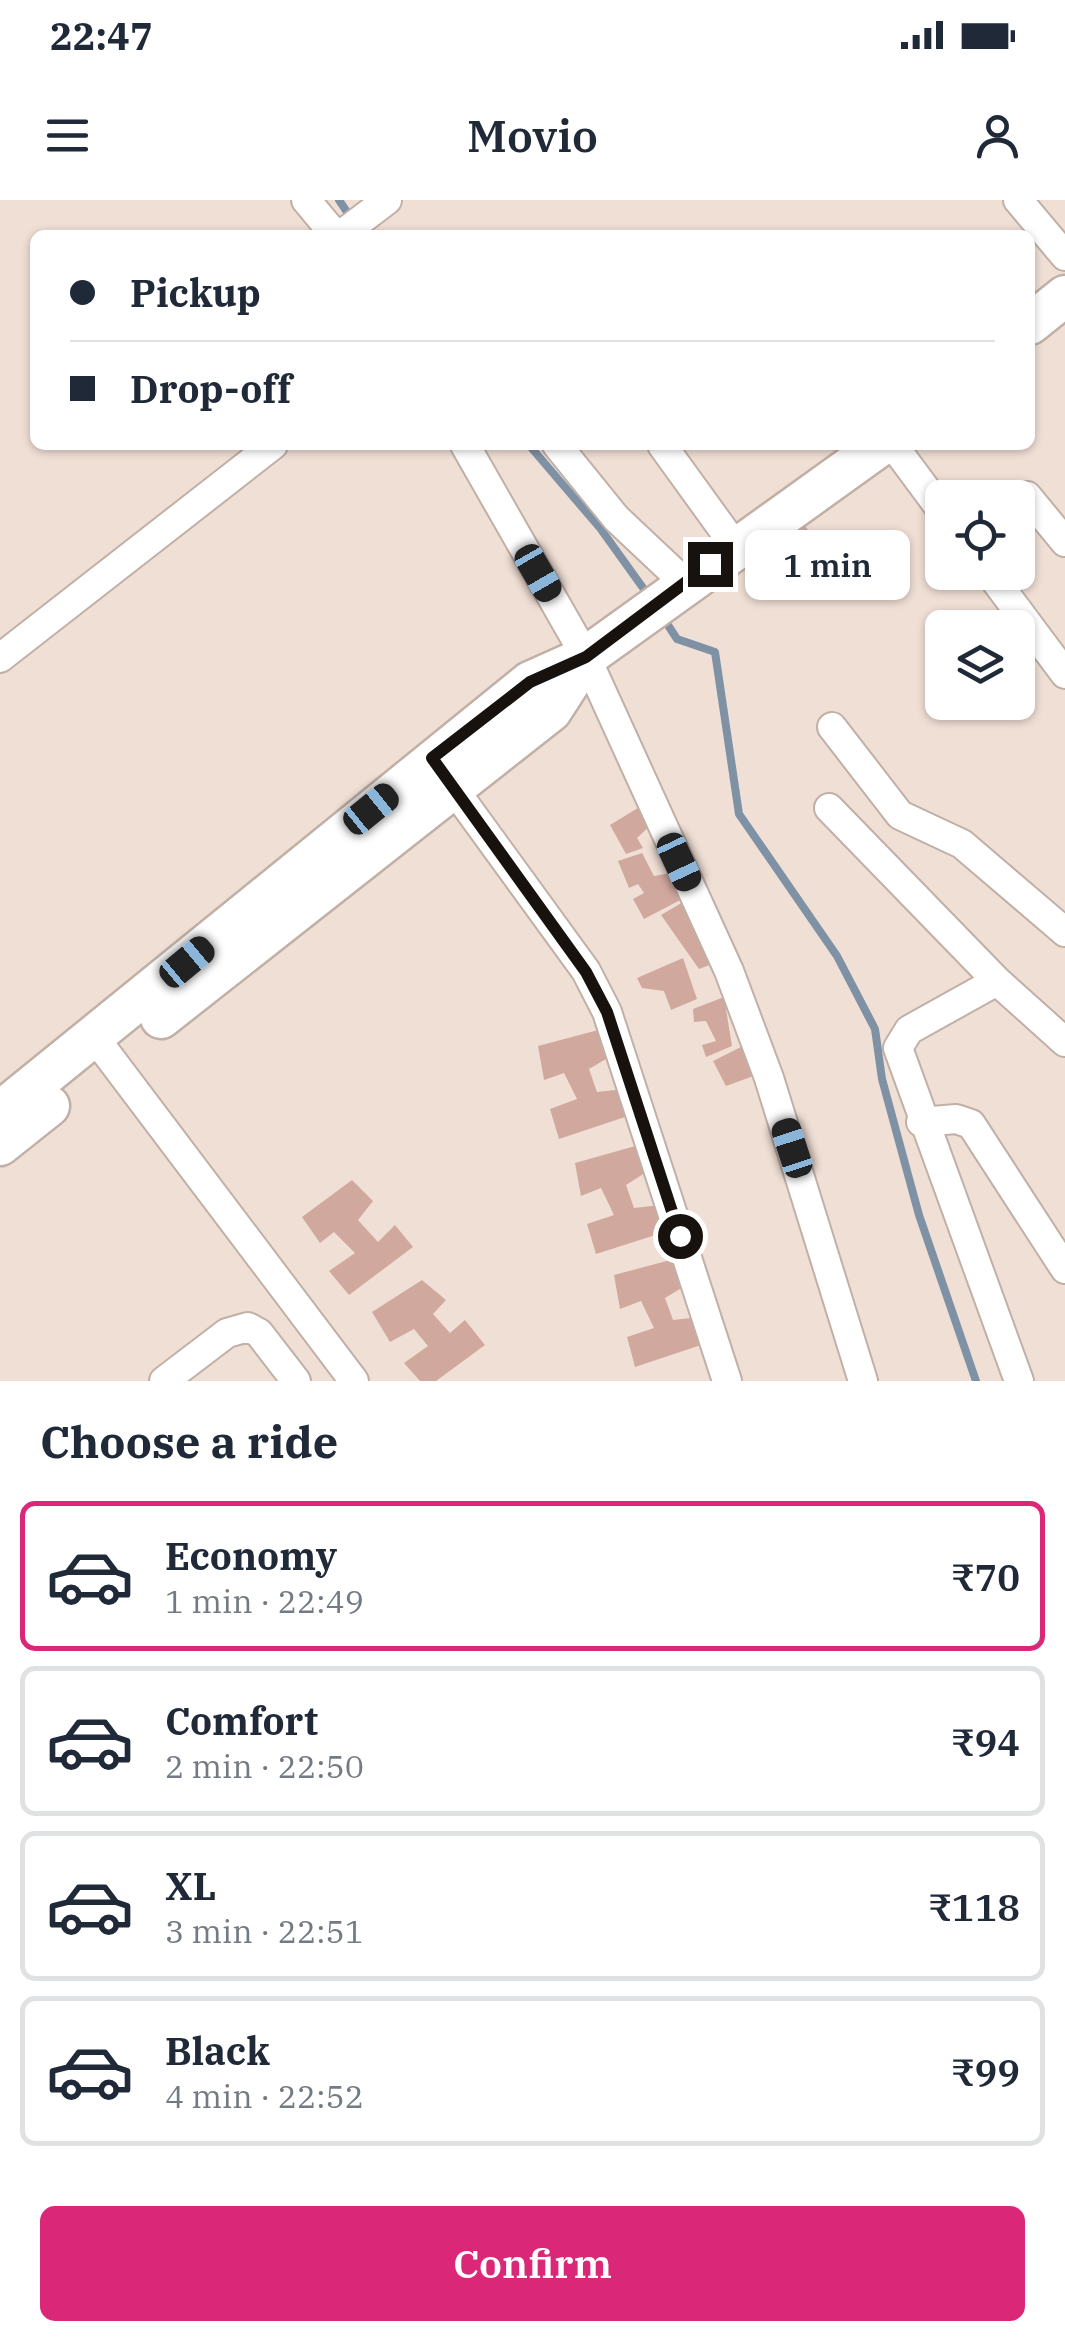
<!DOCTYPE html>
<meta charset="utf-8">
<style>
body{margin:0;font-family:"IBM Plex Serif",serif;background:#f2f2f3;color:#1f2937;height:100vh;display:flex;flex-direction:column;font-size:38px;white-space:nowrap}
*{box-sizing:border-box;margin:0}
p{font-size:32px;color:#747a83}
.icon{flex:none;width:55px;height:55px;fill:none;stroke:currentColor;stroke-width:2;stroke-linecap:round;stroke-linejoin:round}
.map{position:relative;height:1181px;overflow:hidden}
.sheet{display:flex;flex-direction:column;background:#fff;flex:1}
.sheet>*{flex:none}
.hud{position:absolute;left:30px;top:30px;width:1005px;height:220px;border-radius:15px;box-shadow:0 2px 8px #0004;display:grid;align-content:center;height:220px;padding:0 40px;background:#fff}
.tools{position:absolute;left:925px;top:280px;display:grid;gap:20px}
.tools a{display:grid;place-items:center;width:110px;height:110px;border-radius:15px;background:#fff;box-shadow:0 2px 8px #0004;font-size:50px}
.end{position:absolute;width:45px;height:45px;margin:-22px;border:12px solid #17120e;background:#fff;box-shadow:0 0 0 5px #fff}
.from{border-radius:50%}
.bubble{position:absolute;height:70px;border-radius:15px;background:#fff;box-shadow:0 2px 8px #0004;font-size:32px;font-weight:600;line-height:70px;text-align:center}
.car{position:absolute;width:30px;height:60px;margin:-30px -15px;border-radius:12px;box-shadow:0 0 8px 2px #0007;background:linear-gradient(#222 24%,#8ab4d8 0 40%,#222 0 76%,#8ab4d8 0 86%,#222 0)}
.hud b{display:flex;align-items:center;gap:35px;height:95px;font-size:38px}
.hud b+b{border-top:2px solid #e0e1e3}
.hud i{width:25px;height:25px;background:#1f2937}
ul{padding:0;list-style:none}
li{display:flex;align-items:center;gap:30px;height:150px;margin:0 20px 15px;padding:0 20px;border:5px solid #e0e1e3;border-radius:15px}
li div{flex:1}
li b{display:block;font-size:38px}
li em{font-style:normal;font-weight:600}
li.selected{border-color:#db2777}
li>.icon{width:90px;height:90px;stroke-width:1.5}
h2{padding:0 40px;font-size:45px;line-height:120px}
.action{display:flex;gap:20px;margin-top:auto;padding:20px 40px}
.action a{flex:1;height:115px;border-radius:15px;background:#db2777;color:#fff;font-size:40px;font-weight:600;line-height:115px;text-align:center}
.status{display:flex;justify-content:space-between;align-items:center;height:70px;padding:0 50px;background:#fff;direction:ltr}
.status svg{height:28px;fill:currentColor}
header{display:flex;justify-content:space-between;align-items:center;height:130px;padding:0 40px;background:#fff;font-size:45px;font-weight:600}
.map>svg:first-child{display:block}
</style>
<div class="status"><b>22:47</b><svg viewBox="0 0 49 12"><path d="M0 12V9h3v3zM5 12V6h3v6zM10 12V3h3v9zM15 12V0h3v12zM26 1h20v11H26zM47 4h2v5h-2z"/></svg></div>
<header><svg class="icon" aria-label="menu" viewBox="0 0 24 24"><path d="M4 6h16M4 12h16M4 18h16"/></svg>Movio<svg class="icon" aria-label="person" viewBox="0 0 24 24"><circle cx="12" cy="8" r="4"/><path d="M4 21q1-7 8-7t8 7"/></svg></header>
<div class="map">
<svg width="1065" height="1181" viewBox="0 0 1065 1181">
<rect width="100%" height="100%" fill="#f0dfd5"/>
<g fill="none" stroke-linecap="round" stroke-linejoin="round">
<path stroke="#7f91a4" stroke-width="8" d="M339,0L353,21
M529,245L600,328L651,399
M664,419L677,439L715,452L739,614L837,756L875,829L882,879L919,1015L976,1181"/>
</g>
<path fill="#d1a89e" d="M805,326L832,361L784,398L748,352L778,329L787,340Z
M646,603L656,620L637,638L643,648L626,654L610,625Z
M642,653L654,676L671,673L686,697L644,719L633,699L644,693L638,684L629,688L618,661Z
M685,701L720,761L699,769L661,715Z
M683,758L697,799L671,810L664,791L642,788L637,778Z
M724,797L732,846L706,857L702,845L716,841L706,821L694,822L693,809Z
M602,829L611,856L589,869L597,892L624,889L631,915L559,939L550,909L577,899L564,873L544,880L538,846Z
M745,845L756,875L726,886L713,861Z
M639,945L648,971L626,985L634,1008L661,1005L668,1031L596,1054L587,1024L614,1015L601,988L581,996L575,963Z
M352,980L373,1001L358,1020L378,1042L395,1025L413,1047L349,1095L329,1071L355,1053L334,1032L320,1043L302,1017Z
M678,1058L688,1084L665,1098L673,1120L700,1117L707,1143L635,1167L627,1137L654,1128L641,1101L620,1109L614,1075Z
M422,1080L446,1100L433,1114L450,1133L465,1120L485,1145L436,1181H420L404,1163L428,1146L414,1129L390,1142L372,1112Z"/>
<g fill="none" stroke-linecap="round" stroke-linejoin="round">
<defs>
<path id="street" d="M306,0L335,35
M1018,0L1065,56
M341,35L387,0
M465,245L586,457L729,771L769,878L863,1181
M557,245L616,318L685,383
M662,245L735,346
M893,245L942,311
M1027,296L1065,342
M989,372L1065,474
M0,458L273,245
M832,527L900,615L962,644L1065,732
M445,577L586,771L607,812L727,1181
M829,608L997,781L1065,842
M997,781L909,830L898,848L1019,1181
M95,838L354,1181
M921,922L956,919L971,924L1065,1069
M164,1181L227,1133L248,1127L259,1133L296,1181"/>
<path id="secondary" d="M1030,124L1065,96
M161,818L551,511L586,457
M0,912L530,482L586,457L881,245
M0,945L49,906"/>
</defs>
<use href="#street" stroke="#c0b0a6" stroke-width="32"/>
<use href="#secondary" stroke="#c0b0a6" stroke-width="45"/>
<use href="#street" stroke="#fff" stroke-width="28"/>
<use href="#secondary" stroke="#fff" stroke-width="40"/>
</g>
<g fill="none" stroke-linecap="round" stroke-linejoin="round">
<path stroke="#17120e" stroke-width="12" d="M680,1036L607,812L586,772L432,558L530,482L586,457L710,364"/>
</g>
</svg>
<div class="tools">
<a><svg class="icon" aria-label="locate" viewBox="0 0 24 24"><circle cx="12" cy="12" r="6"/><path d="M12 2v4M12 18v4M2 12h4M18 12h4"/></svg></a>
<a><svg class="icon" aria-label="layers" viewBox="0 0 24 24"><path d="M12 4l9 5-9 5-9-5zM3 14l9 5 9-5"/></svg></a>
</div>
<i class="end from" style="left:680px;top:1036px"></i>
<i class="end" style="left:710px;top:364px"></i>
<div class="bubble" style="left:745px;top:330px;width:165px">1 min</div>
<i class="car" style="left:538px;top:373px;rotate:150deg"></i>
<i class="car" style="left:371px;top:609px;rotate:51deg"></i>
<i class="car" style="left:679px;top:662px;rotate:155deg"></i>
<i class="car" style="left:187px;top:762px;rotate:50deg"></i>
<i class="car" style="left:792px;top:948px;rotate:342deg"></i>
<div class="hud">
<b><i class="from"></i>Pickup</b>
<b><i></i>Drop-off</b>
</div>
</div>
<section class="sheet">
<h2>Choose a ride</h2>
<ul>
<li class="selected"><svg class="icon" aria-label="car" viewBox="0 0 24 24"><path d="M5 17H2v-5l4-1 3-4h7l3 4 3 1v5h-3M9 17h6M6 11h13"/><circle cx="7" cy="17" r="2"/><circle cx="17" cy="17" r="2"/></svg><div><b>Economy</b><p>1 min · 22:49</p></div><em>₹70</em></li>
<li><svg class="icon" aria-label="car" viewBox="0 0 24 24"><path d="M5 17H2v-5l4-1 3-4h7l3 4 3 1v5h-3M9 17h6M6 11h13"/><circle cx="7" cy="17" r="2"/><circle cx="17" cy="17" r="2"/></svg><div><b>Comfort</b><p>2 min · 22:50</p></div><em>₹94</em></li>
<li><svg class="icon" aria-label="car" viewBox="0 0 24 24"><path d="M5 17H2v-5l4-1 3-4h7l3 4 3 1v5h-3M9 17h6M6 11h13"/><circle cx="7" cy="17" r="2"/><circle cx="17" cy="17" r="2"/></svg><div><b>XL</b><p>3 min · 22:51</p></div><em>₹118</em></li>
<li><svg class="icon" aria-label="car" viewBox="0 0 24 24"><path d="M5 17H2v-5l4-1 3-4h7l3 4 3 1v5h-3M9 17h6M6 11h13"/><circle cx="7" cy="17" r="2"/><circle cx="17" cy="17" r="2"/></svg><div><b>Black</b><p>4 min · 22:52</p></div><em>₹99</em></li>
</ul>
<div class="action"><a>Confirm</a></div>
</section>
